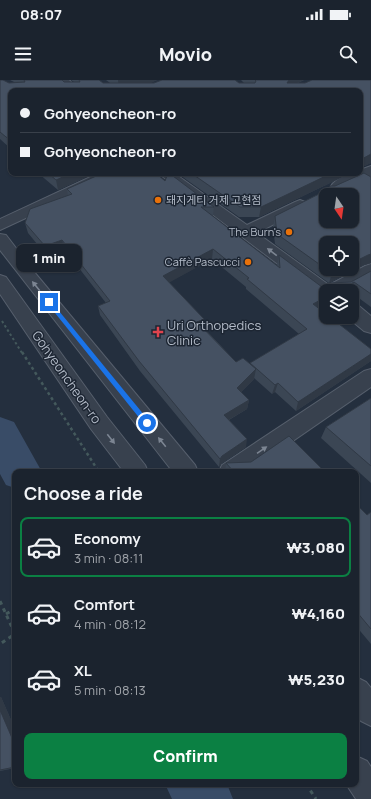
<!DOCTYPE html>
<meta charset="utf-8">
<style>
body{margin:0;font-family:Manrope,"Noto Sans KR",sans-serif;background:#282f3a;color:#f1f3f6;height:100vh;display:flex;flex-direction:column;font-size:15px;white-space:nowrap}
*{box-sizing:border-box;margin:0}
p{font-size:13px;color:#a0a4aa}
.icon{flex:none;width:22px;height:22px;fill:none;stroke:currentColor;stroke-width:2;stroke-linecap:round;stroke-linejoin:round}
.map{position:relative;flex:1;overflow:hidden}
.details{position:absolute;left:12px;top:389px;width:347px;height:318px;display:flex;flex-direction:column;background:#1b232e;border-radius:8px;box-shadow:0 1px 3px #0004,0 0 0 1px #39404a}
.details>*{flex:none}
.top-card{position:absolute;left:8px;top:8px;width:355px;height:88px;border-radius:8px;box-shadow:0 1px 3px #0004,0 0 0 1px #39404a;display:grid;align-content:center;height:88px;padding:0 12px;background:#1b232e}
.needle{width:26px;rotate:167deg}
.buttons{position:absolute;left:319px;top:108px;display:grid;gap:8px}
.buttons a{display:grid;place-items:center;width:40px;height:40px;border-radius:8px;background:#1b232e;box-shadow:0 1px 3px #0004,0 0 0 1px #39404a;font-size:20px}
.end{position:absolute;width:18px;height:18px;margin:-9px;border:5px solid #1a73e8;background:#fff;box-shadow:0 0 0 2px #fff}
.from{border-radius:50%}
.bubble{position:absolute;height:28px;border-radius:8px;background:#1b232e;box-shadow:0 1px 3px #0004,0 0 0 1px #39404a;font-size:13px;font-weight:800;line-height:28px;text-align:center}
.top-card b{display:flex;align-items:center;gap:14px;height:38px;font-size:15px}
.top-card b+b{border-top:1px solid #39404a}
.top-card i{width:10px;height:10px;background:#f1f3f6}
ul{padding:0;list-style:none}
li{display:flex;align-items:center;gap:12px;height:60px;margin:0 8px 6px;padding:0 4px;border:2px solid transparent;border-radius:8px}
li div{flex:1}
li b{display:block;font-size:15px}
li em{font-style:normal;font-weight:800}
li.selected{border-color:#0b8043}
li>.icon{width:36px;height:36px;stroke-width:1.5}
h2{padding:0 12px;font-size:18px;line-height:48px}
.cta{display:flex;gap:8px;margin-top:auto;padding:8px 12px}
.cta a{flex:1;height:46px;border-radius:8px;background:#0b8043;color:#fff;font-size:16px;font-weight:800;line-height:46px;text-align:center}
.status{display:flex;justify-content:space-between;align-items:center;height:28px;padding:0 20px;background:#1b232e;direction:ltr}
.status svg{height:11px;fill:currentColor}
header{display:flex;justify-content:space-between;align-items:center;height:52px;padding:0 12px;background:#1b232e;font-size:18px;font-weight:800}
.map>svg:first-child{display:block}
</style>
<div class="status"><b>08:07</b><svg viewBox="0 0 49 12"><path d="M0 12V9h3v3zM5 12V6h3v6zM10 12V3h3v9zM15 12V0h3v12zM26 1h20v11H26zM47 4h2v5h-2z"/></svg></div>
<header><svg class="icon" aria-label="menu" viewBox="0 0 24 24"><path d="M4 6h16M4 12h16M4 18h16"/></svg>Movio<svg class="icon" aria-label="search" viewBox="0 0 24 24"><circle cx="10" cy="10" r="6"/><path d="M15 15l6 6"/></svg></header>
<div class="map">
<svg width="371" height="719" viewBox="0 0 371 719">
<rect width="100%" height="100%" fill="#242f3e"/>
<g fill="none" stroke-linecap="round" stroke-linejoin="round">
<path fill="#394c67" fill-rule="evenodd" d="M0,337L14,342L42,392H15V408L6,405L0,394Z
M165,704H227L233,719H172Z"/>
<defs>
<path id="minor" d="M56,0H69L80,11H67Z
M371,86V96C360,101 345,112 333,109L331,106C336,98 351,93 360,93V90Z
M99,93H118L116,96L0,150V139Z
M158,93H174L247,145L295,122L300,120L305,122L308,125L305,128L257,153L329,205L365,186L371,184V197L347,211H326V218L320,216Z
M0,154L6,155L35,193L195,385L198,392H173L0,170Z
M0,195L6,197L107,337L145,385L148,392H124L91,349L0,214Z
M352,225L359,226L371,236V253L364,251L347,237H352Z
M371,289V307L248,392H219L222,385L364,291Z
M356,597L366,602L371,608V646L361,641L356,636Z
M356,676L367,681L371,687V719H356L346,704H356Z"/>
</defs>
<use href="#minor" stroke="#565f6c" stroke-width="2"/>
<path stroke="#44595c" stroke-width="2" stroke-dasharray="2.5 2.5" stroke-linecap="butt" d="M2,241L22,273"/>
<path stroke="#44595c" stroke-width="2.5" stroke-dasharray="3 3" stroke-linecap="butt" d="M22,272L99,392"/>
<path stroke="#44595c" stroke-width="3" stroke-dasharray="4 4" stroke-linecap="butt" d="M0,521L15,554L0,564
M6,534L15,529
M306,704L316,719"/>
<use href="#minor" fill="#38414e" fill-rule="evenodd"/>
</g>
<path fill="#3b4654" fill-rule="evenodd" d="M0,0L9,3H16L10,0H62L64,2H74L71,0H99L103,3H110L106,0H157L150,3H244L241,0H304L298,3H305L371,0V83L360,88V11H11V69L0,59Z
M38,93H95L58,110Z
M177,93H351L259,137H239Z
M371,97V183L364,185L329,203L275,164L273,147L275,136L335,106Z
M165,101L214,127L213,136L277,185L279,175L322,207L328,209L330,203L351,202L371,191V227L352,213V211H326L320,229L371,281L296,331L275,312L272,314L254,298V299L241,312L249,320L247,329L229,340L246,367L221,384L219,387L140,291L100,235L98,226L106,223L65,170L47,176L28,153L25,143L68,116L67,109ZM212,179L246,207V209L299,254L250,283V284L236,282L204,248L169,202Z
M371,318V403L321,358L326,347Z
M226,383L325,392H225Z
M356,424L367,435L371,432V564L356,546Z
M0,617H1L15,649V688L0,691Z"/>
<path fill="#303945" d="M118,0H157L149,4L119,9Z
M289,0H304L288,7L287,3Z
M371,74V83L360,88V81L362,79Z
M72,93H95L58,110L56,100Z
M332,93H351L259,137L261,127Z
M62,160L65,170L47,176L45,166Z
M213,169L212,179L163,206V196Z
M371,174V183L364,185L329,203L332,193L340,189H352V183L368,175Z
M354,202L351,211H338Z
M326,217V226L311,234L313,224Z
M204,239V249L197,242Z
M371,274V281L296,331L298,322Z
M256,289L254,299L236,317L237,308Z
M278,303L275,312L272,314L275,305Z
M249,320L247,329L223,343L224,335Z
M247,359L246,367L221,384L219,387L220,379L222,376Z
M0,617H1L15,649V665L0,630Z"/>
<path fill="#455162" stroke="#303945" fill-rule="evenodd" d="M0,0H3L9,3L25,2L24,0H62L64,2H80L79,0H99L103,3H154L162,0H235L239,3H255L256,1L255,0H289L287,3H305L312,0H371V74L362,79L360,81V11H11V61L0,52Z
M48,93H72L56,100Z
M103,93H156L165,101L168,93H169L214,127H201L280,188L279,175L322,207L328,210L330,208V203L351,202L371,191V214L354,202L338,211H326V217L313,224L326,234V237H330L371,269V274L298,322L278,303L275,305L250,283L307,249L247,199L249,198L213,169L163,196L204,239L197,242L236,282L243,278L256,289L237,308L249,320L224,335L247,359L222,376L220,379L139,281L98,226L110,221L62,160L45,166L25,143L30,129L72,114L67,109Z
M191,93H332L261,127H240Z
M364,93L371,97V174L368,175L352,183V163H326V189L277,154L275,136L329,109L330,106H335ZM326,115H352V141H326Z
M326,189H340L332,193Z
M371,318V386L326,347Z
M289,356L325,392H234L226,383L251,382Z
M356,424L367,435L371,432V549L356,531Z
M0,630L15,665V687L0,690Z"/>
<defs><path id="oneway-solid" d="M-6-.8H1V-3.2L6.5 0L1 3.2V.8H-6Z"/></defs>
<g fill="#7c8592">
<use href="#oneway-solid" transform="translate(272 172) rotate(-143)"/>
<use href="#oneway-solid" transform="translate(36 206) rotate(-129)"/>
<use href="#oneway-solid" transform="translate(111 359) rotate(52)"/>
<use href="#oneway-solid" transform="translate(162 362) rotate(-129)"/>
<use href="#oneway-solid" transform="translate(262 370) rotate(-34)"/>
</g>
<path fill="#1a73e8" d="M47,220H50L149,341V345H145L47,223Z"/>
<g fill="#e8710a" stroke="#1d2633" stroke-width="1.5">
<circle cx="158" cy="120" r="4"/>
<circle cx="289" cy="152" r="4"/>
<circle cx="248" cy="182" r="4"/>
</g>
<path fill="#e0444e" stroke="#1d2633" stroke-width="1.5" d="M156 246h4v4h4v4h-4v4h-4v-4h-4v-4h4z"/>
<g text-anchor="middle" stroke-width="3" stroke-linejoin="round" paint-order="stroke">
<g font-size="11" fill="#b4bcc9" stroke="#1d2633" text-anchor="end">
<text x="166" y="124" text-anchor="start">돼지게티 거제 고현점</text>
<text x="281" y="156">The Burn's</text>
<text x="240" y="186">Caffè Pascucci</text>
</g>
<g font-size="13" fill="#b4bcc9" stroke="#1d2633" text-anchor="start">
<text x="167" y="250">Uri Orthopedics<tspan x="167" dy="15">Clinic</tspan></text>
</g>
<g font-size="13" fill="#b4bcc9" stroke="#1d2633">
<text transform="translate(67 297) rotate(55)" y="5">Gohyeoncheon-ro</text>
</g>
</g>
</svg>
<div class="buttons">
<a><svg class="needle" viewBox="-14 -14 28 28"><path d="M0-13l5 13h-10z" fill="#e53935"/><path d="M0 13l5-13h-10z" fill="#a0a4aa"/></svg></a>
<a><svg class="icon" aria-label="locate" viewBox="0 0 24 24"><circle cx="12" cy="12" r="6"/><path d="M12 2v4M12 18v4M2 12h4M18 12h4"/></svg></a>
<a><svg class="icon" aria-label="layers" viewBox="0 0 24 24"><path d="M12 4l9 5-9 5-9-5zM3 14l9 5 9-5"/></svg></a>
</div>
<i class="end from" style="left:147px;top:343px"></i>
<i class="end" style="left:49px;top:222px"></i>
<div class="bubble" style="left:16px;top:164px;width:66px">1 min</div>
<div class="top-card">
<b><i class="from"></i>Gohyeoncheon-ro</b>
<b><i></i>Gohyeoncheon-ro</b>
</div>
<section class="details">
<h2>Choose a ride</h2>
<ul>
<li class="selected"><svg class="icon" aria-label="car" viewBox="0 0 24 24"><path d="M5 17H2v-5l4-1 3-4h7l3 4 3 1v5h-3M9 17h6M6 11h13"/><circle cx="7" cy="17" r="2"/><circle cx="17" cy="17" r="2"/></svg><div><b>Economy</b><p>3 min · 08:11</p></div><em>₩3,080</em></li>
<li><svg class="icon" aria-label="car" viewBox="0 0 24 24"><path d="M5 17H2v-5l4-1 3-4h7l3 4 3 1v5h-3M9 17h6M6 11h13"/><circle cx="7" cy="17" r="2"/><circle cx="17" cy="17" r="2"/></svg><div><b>Comfort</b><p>4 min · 08:12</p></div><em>₩4,160</em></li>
<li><svg class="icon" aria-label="car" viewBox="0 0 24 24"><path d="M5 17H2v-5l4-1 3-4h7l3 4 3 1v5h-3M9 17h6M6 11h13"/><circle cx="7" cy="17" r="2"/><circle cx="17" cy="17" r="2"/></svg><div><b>XL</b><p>5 min · 08:13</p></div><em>₩5,230</em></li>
</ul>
<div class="cta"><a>Confirm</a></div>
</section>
</div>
